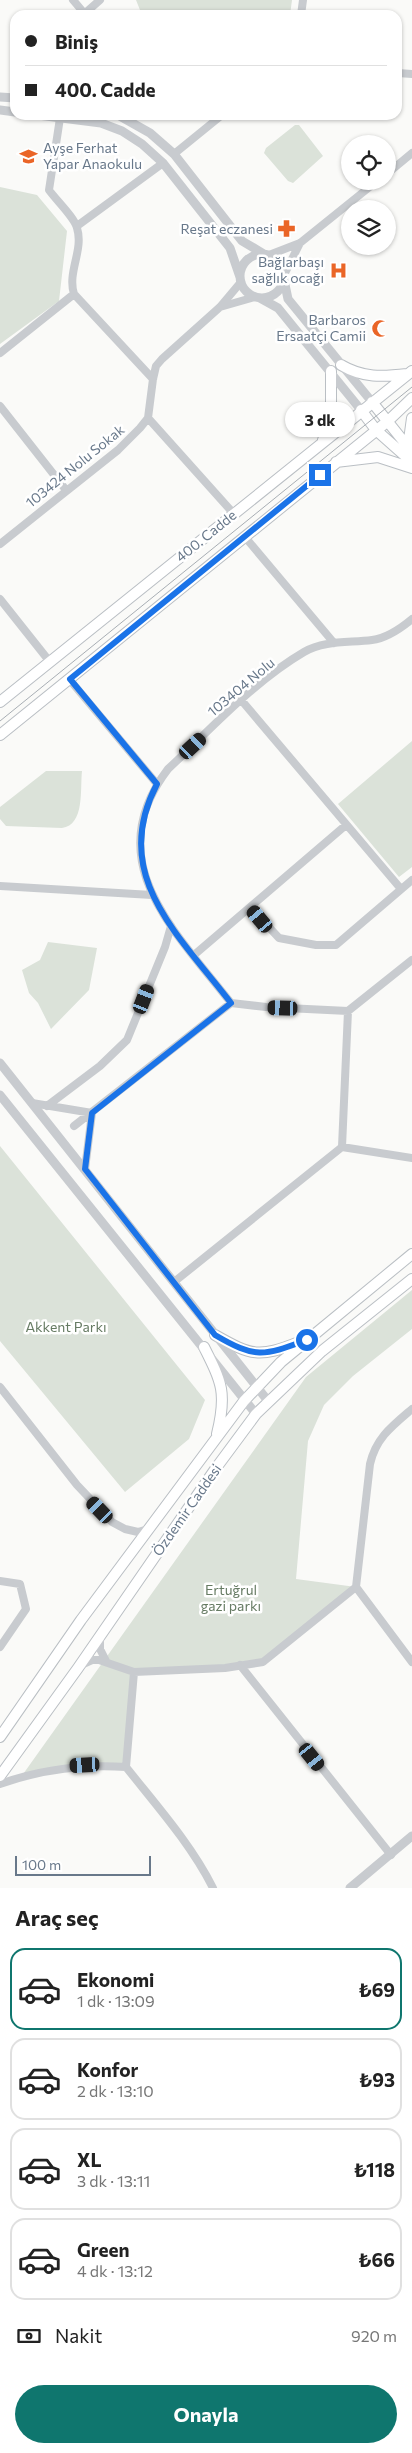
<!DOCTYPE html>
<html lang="tr">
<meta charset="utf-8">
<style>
body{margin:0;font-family:Commissioner,sans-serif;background:#f2f2f2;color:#222;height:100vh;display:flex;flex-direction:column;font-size:19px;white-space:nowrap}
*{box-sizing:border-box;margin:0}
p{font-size:16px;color:#767676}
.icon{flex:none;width:28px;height:28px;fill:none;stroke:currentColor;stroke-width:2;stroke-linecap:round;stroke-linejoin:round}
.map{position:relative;height:1888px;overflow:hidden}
.side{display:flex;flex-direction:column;background:#fff;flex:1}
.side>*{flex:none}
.guide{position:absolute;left:10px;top:10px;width:392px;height:110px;border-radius:15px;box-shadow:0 1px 4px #0004;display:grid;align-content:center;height:110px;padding:0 15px;background:#fff}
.tools{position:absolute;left:341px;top:135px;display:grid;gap:10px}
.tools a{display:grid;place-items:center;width:55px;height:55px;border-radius:50%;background:#fff;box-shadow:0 1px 4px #0004;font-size:25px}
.scale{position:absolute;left:15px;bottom:12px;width:136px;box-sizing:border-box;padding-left:5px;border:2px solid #68788a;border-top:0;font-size:14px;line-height:18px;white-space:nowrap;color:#68788a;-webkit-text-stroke:4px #fff;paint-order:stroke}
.end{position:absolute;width:22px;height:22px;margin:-11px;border:6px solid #1a73e8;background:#fff;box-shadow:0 0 0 2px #fff}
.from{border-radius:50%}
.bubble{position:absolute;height:35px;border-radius:18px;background:#fff;box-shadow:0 1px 4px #0004;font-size:16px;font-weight:700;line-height:35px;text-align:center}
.car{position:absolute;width:15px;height:30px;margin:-15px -8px;border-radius:6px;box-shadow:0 0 4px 1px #0007;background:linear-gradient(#222 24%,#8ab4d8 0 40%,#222 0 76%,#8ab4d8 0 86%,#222 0)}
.guide b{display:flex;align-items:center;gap:18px;height:48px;font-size:19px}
.guide b+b{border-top:1px solid #e0e0e0}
.guide i{width:12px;height:12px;background:#222}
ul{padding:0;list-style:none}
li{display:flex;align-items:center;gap:15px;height:82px;margin:0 10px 8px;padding:0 5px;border:2px solid #e0e0e0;border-radius:15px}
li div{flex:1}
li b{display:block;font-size:19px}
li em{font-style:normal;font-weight:700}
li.on{border-color:#0f766e}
li>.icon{width:45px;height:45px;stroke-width:1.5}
h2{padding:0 15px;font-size:22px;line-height:60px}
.pay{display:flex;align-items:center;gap:12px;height:55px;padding:0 15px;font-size:19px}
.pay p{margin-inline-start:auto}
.cta{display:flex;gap:10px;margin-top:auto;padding:10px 15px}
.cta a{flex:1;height:58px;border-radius:30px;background:#0f766e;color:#fff;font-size:20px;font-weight:700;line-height:58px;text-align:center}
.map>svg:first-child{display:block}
</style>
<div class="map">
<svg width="412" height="1888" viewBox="0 0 412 1888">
<rect width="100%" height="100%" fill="#fafaf8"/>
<path fill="#dbe2d9" d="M136,0H292L290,15H142Z
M295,125H299L323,156L293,183L288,181L264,153L266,148Z
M0,187L37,195L67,231L59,301L0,344Z
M412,741V867L399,877L338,804Z
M46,771H82C80,789 85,825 62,828L6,826L0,819V807Z
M48,942L97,948L89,990L51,1029L38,1003L29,993L22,970L40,960Z
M0,1146L205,1400L189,1439L125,1492L0,1341Z
M412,1290V1329L353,1376L324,1405L308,1441L296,1579L356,1587L263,1662L134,1672L126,1767L97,1765L21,1777L306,1377Z"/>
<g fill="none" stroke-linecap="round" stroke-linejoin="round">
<defs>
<path id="secondary" d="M341,365C363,378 382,377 407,374
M372,402L412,452
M361,410L376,430L412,462
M323,440L331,421V371
M412,450L409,440L412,418
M336,462L378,457L412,468
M0,702L412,371
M0,735L388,421L412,398
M215,1335C252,1356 259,1358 299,1342
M204,1347C222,1383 227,1393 217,1434
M0,1737L81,1620L244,1401L281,1362L412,1254
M0,1776L78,1668L216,1468L256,1414L322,1351L412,1279"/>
</defs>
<use href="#secondary" stroke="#babfc4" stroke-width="12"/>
<path stroke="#c8cbcf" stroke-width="8" d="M73,0L84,13
M83,15L100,0
M301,15L303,0
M398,73L412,74
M60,118L49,190C56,200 75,218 77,228C84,250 67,272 74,294L153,379
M174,154L222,115
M388,173L412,153
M77,226L163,163
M269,255L300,243L377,181
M284,275L300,243
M220,307L255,297
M0,353L74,294
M0,406L66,490
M148,418L234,514
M245,537L334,643
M0,544L118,450L140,428L148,418L153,379L156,366L162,359L220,307L241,282
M0,599L50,662
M412,619C400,629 387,638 372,640C350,643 324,640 304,652C253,682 211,729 168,769C98,861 175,931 231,1003L266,1007L348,1011L412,960
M69,679L157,784
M242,701L401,889
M0,886L152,895
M251,908L279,938L316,945H336L412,880
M194,955L346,825
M348,1011L342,1147L412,1158
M32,1103L92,1113L85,1169
M47,1106L100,1066L127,1040L165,947L171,926
M74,1126L231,1003
M174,1282L342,1147
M0,1387L77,1485L112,1522L125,1529L138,1532L148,1529
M412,1409C392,1426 376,1438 370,1464L356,1587L412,1662
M0,1581L20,1584L26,1609L0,1647
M100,1636V1649L106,1661
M81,1665L92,1660H99L134,1672L225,1668L263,1662L356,1587
M240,1665L391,1855
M134,1672L126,1767C156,1805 191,1844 213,1888
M0,1784C42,1769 82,1764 126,1767"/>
<path stroke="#c8cbcf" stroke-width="9" d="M0,97L15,98
M0,110L15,112
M38,115L101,123L122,131L142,144L163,163L230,248L240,277
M118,115L150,133L174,154L242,241L264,254
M240 276a22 22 0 1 1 44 0a22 22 0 1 1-44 0Z
M284,280L288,299L372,402
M260,298L278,308L361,410
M0,1063L268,1401
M0,1095L256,1414
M350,1888L412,1836"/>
<use href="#secondary" stroke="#fff" stroke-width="10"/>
<path stroke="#a8aeb4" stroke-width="1" d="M0,721L412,387"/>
</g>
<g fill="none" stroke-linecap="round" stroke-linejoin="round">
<path stroke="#1a73e8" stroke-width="6" d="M307,1340C263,1356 256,1359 215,1335L85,1169L92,1113L231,1003C179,935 109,875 157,784L70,679L320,475"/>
</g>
<defs>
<symbol id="school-bare" viewBox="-9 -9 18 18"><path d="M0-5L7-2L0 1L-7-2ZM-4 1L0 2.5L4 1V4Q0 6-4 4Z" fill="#ea6527" stroke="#fff" stroke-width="2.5" paint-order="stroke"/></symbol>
<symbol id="pharmacy-bare" viewBox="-9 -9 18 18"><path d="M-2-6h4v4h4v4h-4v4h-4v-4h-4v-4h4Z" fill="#ea6527" stroke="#fff" stroke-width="2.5" paint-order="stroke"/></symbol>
<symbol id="hospital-bare" viewBox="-9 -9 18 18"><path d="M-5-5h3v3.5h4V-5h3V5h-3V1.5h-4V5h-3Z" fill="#ea6527" stroke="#fff" stroke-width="2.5" paint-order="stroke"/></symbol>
<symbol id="mosque-bare" viewBox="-9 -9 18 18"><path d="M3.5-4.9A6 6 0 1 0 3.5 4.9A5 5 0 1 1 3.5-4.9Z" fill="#ea6527" stroke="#fff" stroke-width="2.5" paint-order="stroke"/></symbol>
</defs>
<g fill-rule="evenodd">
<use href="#school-bare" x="16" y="144" width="25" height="25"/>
<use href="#pharmacy-bare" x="274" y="216" width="25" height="25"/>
<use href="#hospital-bare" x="326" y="258" width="25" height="25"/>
<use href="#mosque-bare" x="368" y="316" width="25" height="25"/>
</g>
<g text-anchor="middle" stroke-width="5" stroke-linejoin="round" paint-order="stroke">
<g font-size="14" fill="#68788a" stroke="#fff" text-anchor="end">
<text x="43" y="153" text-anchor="start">Ayşe Ferhat<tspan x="43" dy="16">Yapar Anaokulu</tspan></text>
<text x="273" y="234">Reşat eczanesi</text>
<text x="324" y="267">Bağlarbaşı<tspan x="324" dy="16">sağlık ocağı</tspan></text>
<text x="366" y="325">Barbaros<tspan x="366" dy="16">Ersaatçi Camii</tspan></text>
</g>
<g font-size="14" fill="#68788a" stroke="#fff">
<text transform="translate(75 466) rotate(-39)" y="5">103424 Nolu Sokak</text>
<text transform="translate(206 536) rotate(-39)" y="5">400. Cadde</text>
<text transform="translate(241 687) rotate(-40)" y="5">103404 Nolu</text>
<text transform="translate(187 1510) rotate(-55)" y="5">Özdemir Caddesi</text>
</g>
<g font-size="14" fill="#667b63" stroke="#fff">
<text x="66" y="1332">Akkent Parkı</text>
<text x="231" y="1595">Ertuğrul<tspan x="231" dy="16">gazi parkı</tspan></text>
</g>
</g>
</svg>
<div class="tools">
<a><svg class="icon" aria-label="locate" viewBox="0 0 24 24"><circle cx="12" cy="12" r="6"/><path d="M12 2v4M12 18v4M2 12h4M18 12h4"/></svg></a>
<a><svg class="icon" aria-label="layers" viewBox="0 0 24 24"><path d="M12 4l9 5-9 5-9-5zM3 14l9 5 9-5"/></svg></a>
</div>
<div class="scale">100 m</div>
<i class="end from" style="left:307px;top:1340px"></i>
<i class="end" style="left:320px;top:475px"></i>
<div class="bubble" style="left:285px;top:402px;width:70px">3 dk</div>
<i class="car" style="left:193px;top:746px;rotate:47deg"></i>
<i class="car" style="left:260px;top:919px;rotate:320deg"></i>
<i class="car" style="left:144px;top:999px;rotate:21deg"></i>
<i class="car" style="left:283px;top:1008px;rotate:272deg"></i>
<i class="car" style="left:100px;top:1510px;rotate:316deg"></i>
<i class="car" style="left:312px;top:1757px;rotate:141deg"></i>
<i class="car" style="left:85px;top:1765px;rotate:267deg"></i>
<div class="guide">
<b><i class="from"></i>Biniş</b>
<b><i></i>400. Cadde</b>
</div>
</div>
<section class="side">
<h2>Araç seç</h2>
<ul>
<li class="on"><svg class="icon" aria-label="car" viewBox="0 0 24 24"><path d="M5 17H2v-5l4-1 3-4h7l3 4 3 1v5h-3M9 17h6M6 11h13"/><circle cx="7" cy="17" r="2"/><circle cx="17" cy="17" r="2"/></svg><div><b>Ekonomi</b><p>1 dk · 13:09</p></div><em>₺69</em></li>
<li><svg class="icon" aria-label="car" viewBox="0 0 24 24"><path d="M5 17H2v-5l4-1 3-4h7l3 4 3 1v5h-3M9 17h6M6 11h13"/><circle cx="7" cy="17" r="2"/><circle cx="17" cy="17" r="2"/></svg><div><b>Konfor</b><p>2 dk · 13:10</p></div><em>₺93</em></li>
<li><svg class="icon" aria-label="car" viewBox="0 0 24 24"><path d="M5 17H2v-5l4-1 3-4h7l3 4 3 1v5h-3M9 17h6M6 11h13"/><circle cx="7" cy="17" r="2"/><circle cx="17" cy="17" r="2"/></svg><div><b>XL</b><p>3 dk · 13:11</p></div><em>₺118</em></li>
<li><svg class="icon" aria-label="car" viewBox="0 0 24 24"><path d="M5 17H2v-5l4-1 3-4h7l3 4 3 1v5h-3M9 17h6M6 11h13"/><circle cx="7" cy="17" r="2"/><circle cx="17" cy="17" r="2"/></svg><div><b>Green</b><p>4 dk · 13:12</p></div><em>₺66</em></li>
</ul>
<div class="pay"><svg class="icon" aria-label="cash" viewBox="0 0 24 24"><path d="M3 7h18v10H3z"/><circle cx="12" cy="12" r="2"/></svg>Nakit<p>920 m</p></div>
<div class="cta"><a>Onayla</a></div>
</section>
